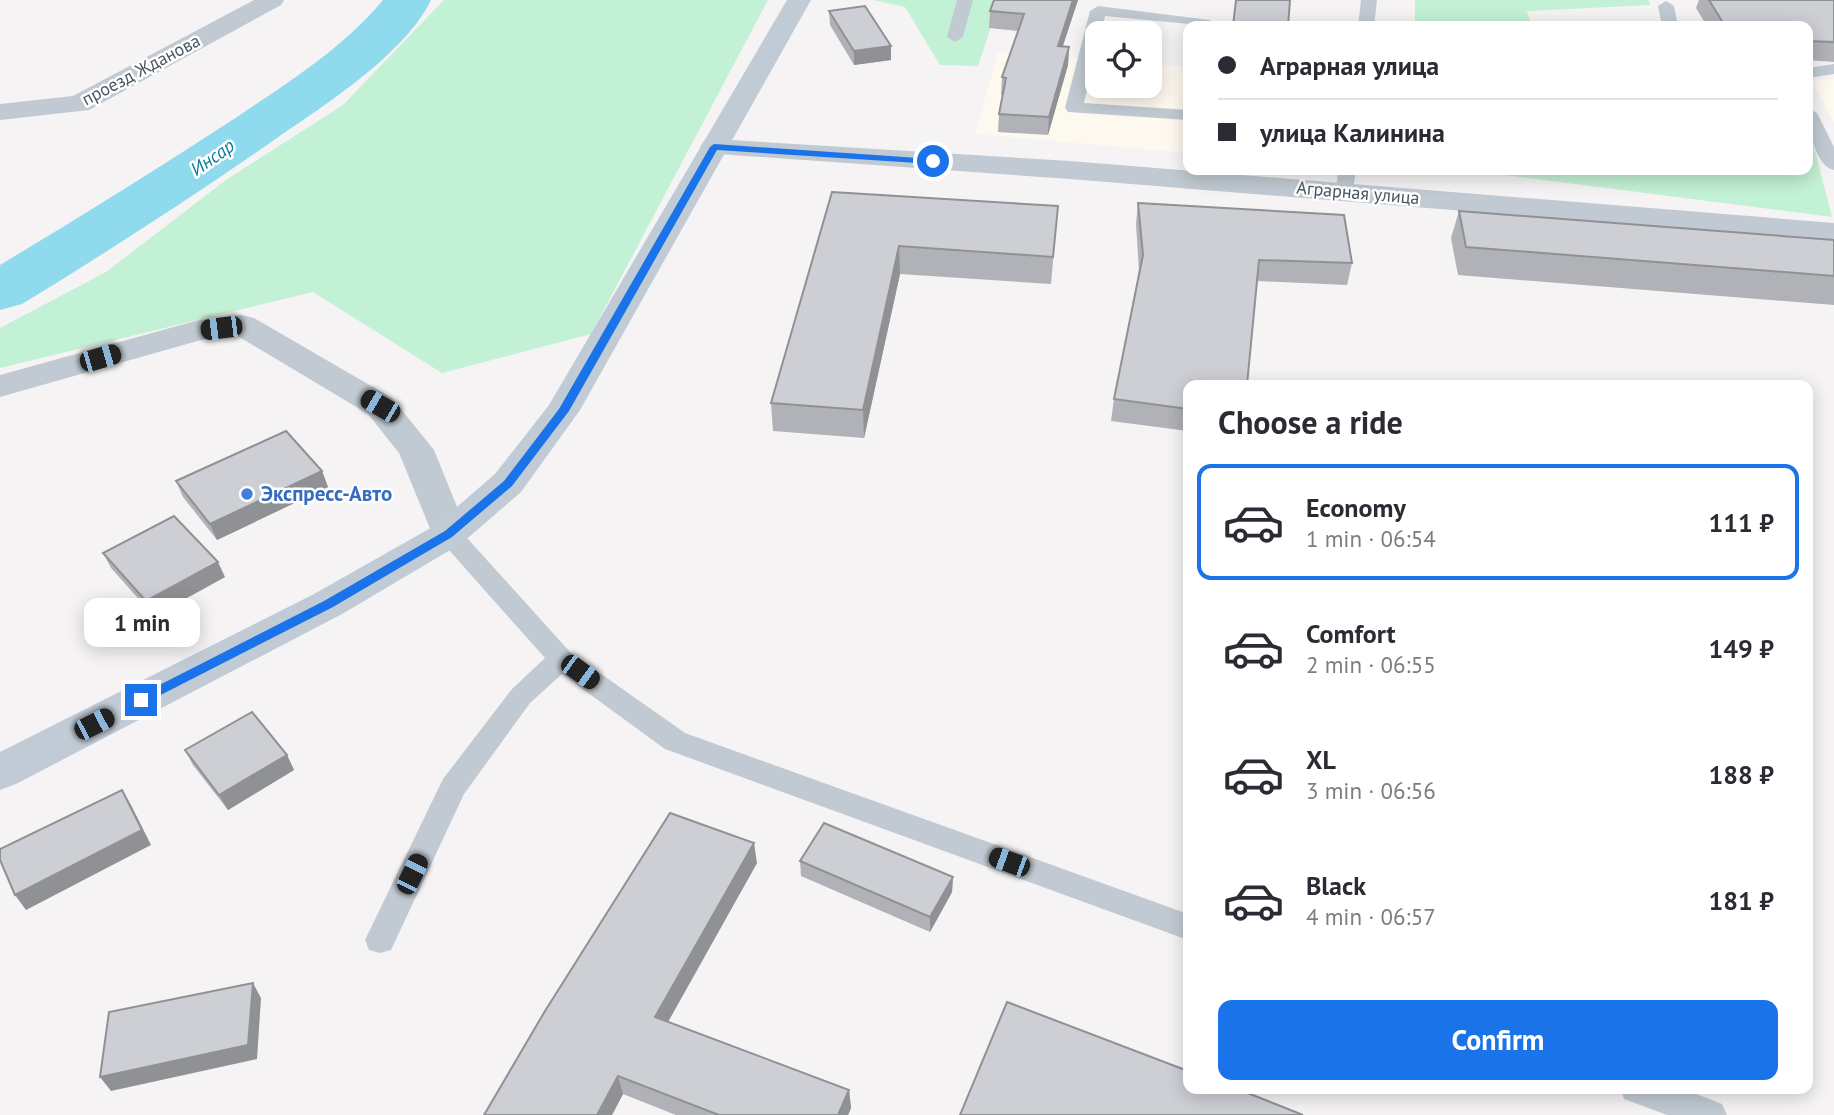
<!DOCTYPE html>
<meta charset="utf-8">
<style>
body{margin:0;font-family:"PT Sans",sans-serif;background:#f2f2f3;color:#2b2b33;height:100vh;display:flex;flex-direction:column;font-size:26px;white-space:nowrap}
*{box-sizing:border-box;margin:0}
p{font-size:23px;color:#7c7c81}
.icon{flex:none;width:38px;height:38px;fill:none;stroke:currentColor;stroke-width:2;stroke-linecap:round;stroke-linejoin:round}
.map{position:relative;flex:1;overflow:hidden}
.panel{position:absolute;left:1183px;top:380px;width:630px;height:714px;display:flex;flex-direction:column;background:#fff;border-radius:14px;box-shadow:0 4px 18px #0003}
.panel>*{flex:none}
.hud{position:absolute;left:1183px;top:21px;width:630px;height:154px;border-radius:14px;box-shadow:0 4px 18px #0003;display:grid;align-content:center;height:154px;padding:0 35px;background:#fff}
.fabs{position:absolute;left:1085px;top:21px;display:grid;gap:14px}
.fabs a{display:grid;place-items:center;width:77px;height:77px;border-radius:14px;background:#fff;box-shadow:0 4px 18px #0003;font-size:35px}
.end{position:absolute;width:32px;height:32px;margin:-16px;border:9px solid #1a73e8;background:#fff;box-shadow:0 0 0 4px #fff}
.from{border-radius:50%}
.bubble{position:absolute;height:49px;border-radius:14px;background:#fff;box-shadow:0 4px 18px #0003;font-size:23px;font-weight:700;line-height:49px;text-align:center}
.car{position:absolute;width:21px;height:42px;margin:-21px -10px;border-radius:9px;box-shadow:0 0 5px 2px #0007;background:linear-gradient(#222 24%,#8ab4d8 0 40%,#222 0 76%,#8ab4d8 0 86%,#222 0)}
.hud b{display:flex;align-items:center;gap:24px;height:66px;font-size:26px}
.hud b+b{border-top:2px solid #e1e1e2}
.hud i{width:18px;height:18px;background:#2b2b33}
ul{padding:0;list-style:none}
li{display:flex;align-items:center;gap:21px;height:116px;margin:0 14px 10px;padding:0 21px;border:4px solid transparent;border-radius:14px}
li div{flex:1}
li b{display:block;font-size:26px}
li em{font-style:normal;font-weight:700}
li.active{border-color:#1a73e8}
li>.icon{width:63px;height:63px;stroke-width:1.5}
h2{padding:0 35px;font-size:32px;line-height:84px}
.button{display:flex;gap:14px;margin-top:auto;padding:14px 35px}
.button a{flex:1;height:80px;border-radius:14px;background:#1a73e8;color:#fff;font-size:28px;font-weight:700;line-height:80px;text-align:center}
.map>svg:first-child{display:block}
</style>
<div class="map">
<svg width="1834" height="1115" viewBox="0 0 1834 1115">
<rect width="100%" height="100%" fill="#f5f3f3"/>
<path fill="#fdf9ef" d="M998,52L1097,60V86H1150V64L1188,67V153L975,134Z
M1834,80V123L1812,81Z"/>
<path fill="#c3f1d5" d="M444,0H768L591,334L442,373L313,292L0,368V328L106,272L226,180L343,105Z
M873,0H1000L978,66L940,65L905,7Z
M1415,0H1648L1651,5L1527,11L1531,26H1415Z
M1808,132L1811,135L1832,217L1465,170H1808Z"/>
<g fill="none" stroke-linecap="round" stroke-linejoin="round">
<path fill="#90daee" fill-rule="evenodd" d="M383,0H431C406,53 325,105 277,138C194,196 109,251 22,304L0,310V265C80,217 159,168 237,117C289,82 343,48 383,0Z"/>
<path fill="#c1cad2" fill-rule="evenodd" d="M957,0H973L963,37L955,42L947,37Z
M1361,0H1377L1374,26H1358Z
M1666,1L1674,6L1678,26H1662L1658,6Z
M1098,6L1210,20L1211,26L1105,16L1101,33H1097V47L1084,103L1188,110V120L1068,112L1065,108L1090,11Z
M1834,64V74L1808,78V68Z
M1808,108L1817,113L1834,147V170C1815,166 1807,124 1808,108Z
M1338,170H1356L1352,196L1345,198L1336,192Z
M449,526L458,528L570,652L685,733L1188,914V940L665,749L562,674L530,703L464,794L391,950L380,953L369,950L365,940L443,779L512,689L545,658L440,540L437,534L440,528Z
M1620,1088H1681L1722,1104L1727,1115H1667L1624,1099Z"/>
<path fill="#c1cad2" fill-rule="evenodd" d="M254,0H284L281,5L89,110L0,120V104L73,96Z
M242,315L254,318L392,398L434,450L468,534L462,543L449,547L436,543L399,453L368,414L236,335L201,340L0,397V375L199,320Z"/>
<path fill="#c1cad2" fill-rule="evenodd" d="M714,139L1070,161L1834,223V241L1070,179L704,153L700,147L704,141Z"/>
<path fill="#c1cbd6" fill-rule="evenodd" d="M787,0H811L580,410L521,492L462,543L342,614L16,784L0,790V752L314,594L436,525L495,474L549,405Z"/>
</g>
<path fill="#b0b2b7" d="M1078,0L1062,47H1069L1068,65L1048,135L998,132L999,114L1003,95H1001L1002,77L1018,31L989,28L990,11Z
M1699,0H1834V62L1808,60V26H1707L1696,8Z
M829,11L891,60L854,65L830,25Z
M832,192L1058,206L1051,284L900,274L864,438L773,431L771,403Z
M1138,203L1352,263L1347,285L1257,281L1188,385V431L1111,421L1114,399L1139,270L1136,224Z
M1459,211L1834,240V305L1458,275L1451,238Z
M322,471L328,487L217,540L183,497L176,481Z
M103,553L225,577L154,616L111,568Z
M185,750L287,755L294,770L228,810L193,765Z
M800,861L953,877L952,892L930,932L801,876Z
M757,863L668,1022L849,1090L851,1108L848,1115H676L623,1094L612,1115H484Z"/>
<path fill="#909195" d="M1073,0H1078L1057,64L1058,46Z
M891,46V60L854,65V51Z
M1069,47L1068,65L1048,135L1049,117Z
M899,246L900,274L864,438L863,410Z
M322,471L328,487L217,540L210,524Z
M218,562L225,577L154,616L146,601Z
M287,755L294,770L228,810L219,795Z
M122,790L131,805L151,845L26,910L15,895Z
M754,843L757,863L660,1036L655,1017Z
M953,877L952,892L930,932V917Z
M253,983L261,998L257,1059L111,1091L100,1077Z
M618,1076L623,1094L612,1115H597Z
M849,1090L851,1108L848,1115H838Z"/>
<path fill="#cdcfd5" stroke="#909195" stroke-width="2" d="M994,0H1073L1058,46L1069,47L1049,117L999,114L1006,78L1002,77L1024,14L990,11Z
M1236,0H1290L1288,26H1233Z
M1709,0H1834V42L1808,41V26H1725Z
M865,6L891,46L854,51L829,11Z
M832,192L1058,206L1053,257L899,246L863,410L771,403Z
M1138,203L1344,215L1352,263L1259,260L1247,385H1188V409L1114,399L1143,255Z
M1459,211L1834,240V276L1466,247Z
M286,431L322,471L210,524L176,481Z
M174,516L218,562L146,601L103,553Z
M252,712L287,755L219,795L185,750Z
M122,790L142,830L15,895L0,860V849Z
M670,813L754,843L655,1017L849,1090L838,1115H719L618,1076L597,1115H484L545,1011Z
M824,823L953,877L930,917L800,861Z
M253,983L248,1045L100,1077L109,1012Z
M1007,1002L1188,1071V1088H1235L1303,1115H960Z"/>
<path fill="#1a73e8" d="M714,144L933,159L938,161L933,164L717,150L569,411L512,486L452,537L333,607L145,703H136V697L324,601L445,531L504,481L559,409L710,147Z"/>
<circle fill="#3f7fe0" stroke="#fff" stroke-width="2.5" cx="247" cy="494" r="7"/>
<g text-anchor="middle" stroke-width="5" stroke-linejoin="round" paint-order="stroke">
<g font-size="18" fill="#4a5661" stroke="#fff">
<text transform="translate(141 70) rotate(-28)" y="6">проезд Жданова</text>
<text transform="translate(1358 193) rotate(5)" y="6">Аграрная улица</text>
</g>
<g font-size="19" font-style="italic" fill="#0c7c9b" stroke="#fff">
<text transform="translate(212 157) rotate(-35)" y="7">Инсар</text>
</g>
<g font-size="21" font-weight="bold" fill="#366cbe" stroke="#fff" text-anchor="start">
<text x="261" y="501">Экспресс-Авто</text>
</g>
</g>
</svg>
<div class="fabs">
<a><svg class="icon" aria-label="locate" viewBox="0 0 24 24"><circle cx="12" cy="12" r="6"/><path d="M12 2v4M12 18v4M2 12h4M18 12h4"/></svg></a>
</div>
<i class="end from" style="left:933px;top:161px"></i>
<i class="end" style="left:141px;top:700px"></i>
<div class="bubble" style="left:84px;top:598px;width:116px">1 min</div>
<i class="car" style="left:221px;top:328px;rotate:263deg"></i>
<i class="car" style="left:100px;top:358px;rotate:74deg"></i>
<i class="car" style="left:380px;top:406px;rotate:300deg"></i>
<i class="car" style="left:580px;top:672px;rotate:126deg"></i>
<i class="car" style="left:94px;top:724px;rotate:63deg"></i>
<i class="car" style="left:1009px;top:862px;rotate:290deg"></i>
<i class="car" style="left:412px;top:874px;rotate:26deg"></i>
<div class="hud">
<b><i class="from"></i>Аграрная улица</b>
<b><i></i>улица Калинина</b>
</div>
<section class="panel">
<h2>Choose a ride</h2>
<ul>
<li class="active"><svg class="icon" aria-label="car" viewBox="0 0 24 24"><path d="M5 17H2v-5l4-1 3-4h7l3 4 3 1v5h-3M9 17h6M6 11h13"/><circle cx="7" cy="17" r="2"/><circle cx="17" cy="17" r="2"/></svg><div><b>Economy</b><p>1 min · 06:54</p></div><em>111 ₽</em></li>
<li><svg class="icon" aria-label="car" viewBox="0 0 24 24"><path d="M5 17H2v-5l4-1 3-4h7l3 4 3 1v5h-3M9 17h6M6 11h13"/><circle cx="7" cy="17" r="2"/><circle cx="17" cy="17" r="2"/></svg><div><b>Comfort</b><p>2 min · 06:55</p></div><em>149 ₽</em></li>
<li><svg class="icon" aria-label="car" viewBox="0 0 24 24"><path d="M5 17H2v-5l4-1 3-4h7l3 4 3 1v5h-3M9 17h6M6 11h13"/><circle cx="7" cy="17" r="2"/><circle cx="17" cy="17" r="2"/></svg><div><b>XL</b><p>3 min · 06:56</p></div><em>188 ₽</em></li>
<li><svg class="icon" aria-label="car" viewBox="0 0 24 24"><path d="M5 17H2v-5l4-1 3-4h7l3 4 3 1v5h-3M9 17h6M6 11h13"/><circle cx="7" cy="17" r="2"/><circle cx="17" cy="17" r="2"/></svg><div><b>Black</b><p>4 min · 06:57</p></div><em>181 ₽</em></li>
</ul>
<div class="button"><a>Confirm</a></div>
</section>
</div>
